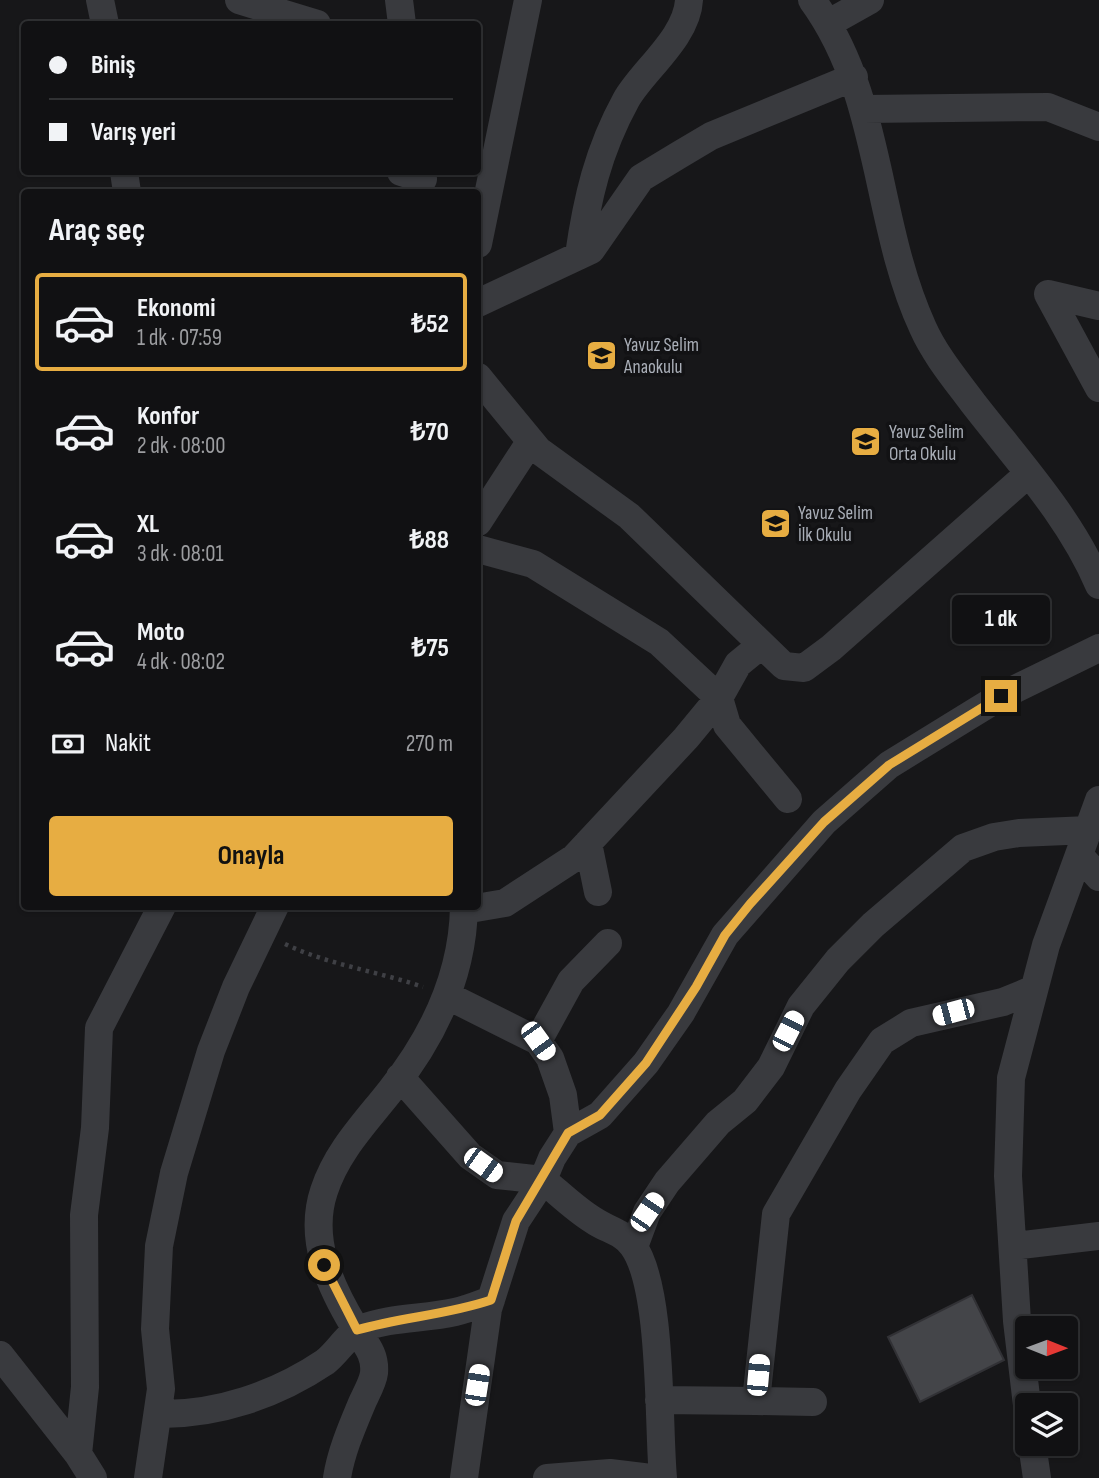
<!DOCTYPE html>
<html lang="tr">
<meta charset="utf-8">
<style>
body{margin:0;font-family:"Sofia Sans Condensed",sans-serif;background:#1a1a1c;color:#f1f3f6;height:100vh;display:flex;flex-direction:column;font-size:26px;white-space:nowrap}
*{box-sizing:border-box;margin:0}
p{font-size:23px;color:#9c9da0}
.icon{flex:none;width:38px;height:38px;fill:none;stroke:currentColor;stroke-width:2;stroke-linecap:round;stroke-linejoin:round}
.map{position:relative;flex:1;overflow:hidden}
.panel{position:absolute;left:21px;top:189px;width:460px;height:721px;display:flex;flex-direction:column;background:#111113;border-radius:7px;box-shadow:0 2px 5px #0004,0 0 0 2px #303133}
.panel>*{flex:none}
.guide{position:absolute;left:21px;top:21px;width:460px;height:154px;border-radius:7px;box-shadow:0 2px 5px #0004,0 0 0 2px #303133;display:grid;align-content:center;height:154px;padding:0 28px;background:#111113}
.needle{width:46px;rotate:91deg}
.tools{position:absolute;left:1015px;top:1316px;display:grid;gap:14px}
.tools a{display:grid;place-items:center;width:63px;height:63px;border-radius:7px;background:#111113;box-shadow:0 2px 5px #0004,0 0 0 2px #303133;font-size:35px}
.end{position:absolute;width:32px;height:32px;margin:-16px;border:9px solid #e7ad42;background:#111;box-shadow:0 0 0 4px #111}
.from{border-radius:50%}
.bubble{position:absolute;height:49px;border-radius:7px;background:#111113;box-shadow:0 2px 5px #0004,0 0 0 2px #303133;font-size:23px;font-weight:700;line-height:49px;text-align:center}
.car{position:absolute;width:21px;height:42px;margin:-21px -10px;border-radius:9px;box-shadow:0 0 5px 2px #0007;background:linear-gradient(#fff 24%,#345 0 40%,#fff 0 76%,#345 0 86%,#fff 0)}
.guide b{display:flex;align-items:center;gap:24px;height:66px;font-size:26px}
.guide b+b{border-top:2px solid #303133}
.guide i{width:18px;height:18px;background:#f1f3f6}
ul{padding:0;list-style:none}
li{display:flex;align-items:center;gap:21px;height:98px;margin:0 14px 10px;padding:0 14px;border:4px solid transparent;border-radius:7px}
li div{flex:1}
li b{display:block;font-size:26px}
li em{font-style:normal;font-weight:700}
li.active{border-color:#e7ad42}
li>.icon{width:63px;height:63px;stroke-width:1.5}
h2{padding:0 28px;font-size:32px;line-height:84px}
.pay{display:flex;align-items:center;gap:18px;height:77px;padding:0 28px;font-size:26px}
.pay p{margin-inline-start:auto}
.action{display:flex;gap:14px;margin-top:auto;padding:14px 28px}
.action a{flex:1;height:80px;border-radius:7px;background:#e7ad42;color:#111;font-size:28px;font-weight:700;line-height:80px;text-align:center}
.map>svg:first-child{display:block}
</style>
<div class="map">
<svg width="1099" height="1478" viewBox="0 0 1099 1478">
<rect width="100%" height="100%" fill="#171719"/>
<path fill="#444549" stroke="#313135" stroke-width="2" d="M972,1295L1004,1360L920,1402L888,1337Z"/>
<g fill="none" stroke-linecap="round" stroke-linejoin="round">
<path stroke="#3f4045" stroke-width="4.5" stroke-dasharray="3.5 5" stroke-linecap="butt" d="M285,944C329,965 377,971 423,987"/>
<path stroke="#393a3e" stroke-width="28" d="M100,0L105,24
M239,0L317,24
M399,0L402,24
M812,0C883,97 874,222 923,328C935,355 956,380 973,403C1018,461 1070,517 1099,585
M829,23L870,0
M864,109L1048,107L1099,127
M124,172L127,192
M401,172L423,179
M478,244L528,0
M579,255C587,199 598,151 626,100C642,71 687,38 689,0
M1048,294L1099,388
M1048,294L1099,306
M478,303L591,250L641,178L679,155L711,136L854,77
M478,377L538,450L629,516L784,666L804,668L831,648L1028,474
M478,522L530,442
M478,549L533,564L659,642L719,698L727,725L788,799
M588,843L598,892
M1079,855L1099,877
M464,910L505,903L574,858L686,738L719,698L738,664L760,646
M448,996L538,1041L550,1058L563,1095L568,1133
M538,1041L571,981L608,943
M400,1077L470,1156L497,1175L543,1180L516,1221L488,1309L464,1478
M1014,1246L1099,1236
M634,1247L647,1212L667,1182L718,1123L745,1101L771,1067L801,1006L838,960L873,925L963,848L994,837L1019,833L1089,830
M0,1355L78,1454L93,1478
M659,1400L756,1401L776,1214L848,1090L882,1041L911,1023L1003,1002L1032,990
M756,1401L813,1402
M1027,1405L1017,1321L1008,1176L1011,1078L1046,945L1099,800
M158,1414C217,1415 276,1395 325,1362C337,1353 347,1335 360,1329C390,1317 424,1319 455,1312C468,1309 480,1304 491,1300
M1032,1444L1037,1478
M78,1454L85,1387L84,1215L95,1128L99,1028L162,906
M148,1478L161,1389L155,1329L159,1246L174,1173L211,1051L236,987L275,906
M337,1478C341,1452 352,1427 362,1403C366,1394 373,1382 374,1373C376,1352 363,1342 354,1326C330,1286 308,1239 324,1191C337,1151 366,1122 391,1090C434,1036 463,976 464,906
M547,1478L610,1473L651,1478
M663,1478C658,1424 663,1288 633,1246C622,1231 607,1230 593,1220C575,1209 559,1193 543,1180L552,1158L568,1133L600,1115L646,1063L681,1013L725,935L824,822L889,765L1001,696L1099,648"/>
</g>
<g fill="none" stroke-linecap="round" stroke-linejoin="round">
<path stroke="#e7ad42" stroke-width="9" d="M324,1265L357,1330C401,1317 447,1315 491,1300L516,1221L568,1133L600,1115L646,1063L696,987L725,935L750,904L824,822L889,765L1001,696"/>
</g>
<defs>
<symbol id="school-square" viewBox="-11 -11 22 22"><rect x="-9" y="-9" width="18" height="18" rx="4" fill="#e7ad42" stroke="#121214"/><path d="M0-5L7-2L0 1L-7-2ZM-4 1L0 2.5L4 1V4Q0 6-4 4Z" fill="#111"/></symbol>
</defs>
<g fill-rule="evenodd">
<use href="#school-square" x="584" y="338" width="35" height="35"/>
<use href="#school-square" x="848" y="424" width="35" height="35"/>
<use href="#school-square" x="758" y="506" width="35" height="35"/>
</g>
<g text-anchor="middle" stroke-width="7" stroke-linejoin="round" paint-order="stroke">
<g font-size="19" fill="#aaafb8" stroke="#121214" text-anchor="start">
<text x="624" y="351">Yavuz Selim<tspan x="624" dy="22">Anaokulu</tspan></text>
<text x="889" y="438">Yavuz Selim<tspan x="889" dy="22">Orta Okulu</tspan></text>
<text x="798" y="519">Yavuz Selim<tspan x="798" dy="22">İlk Okulu</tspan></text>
</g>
</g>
</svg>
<div class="tools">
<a><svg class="needle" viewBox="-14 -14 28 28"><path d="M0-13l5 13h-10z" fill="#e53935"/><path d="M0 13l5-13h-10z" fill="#9c9da0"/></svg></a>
<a><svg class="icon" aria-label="layers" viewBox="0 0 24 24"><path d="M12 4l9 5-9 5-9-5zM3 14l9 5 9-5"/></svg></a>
</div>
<i class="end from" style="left:324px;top:1265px"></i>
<i class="end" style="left:1001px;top:696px"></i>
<div class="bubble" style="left:952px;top:595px;width:98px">1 dk</div>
<i class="car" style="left:953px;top:1012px;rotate:255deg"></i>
<i class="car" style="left:788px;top:1031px;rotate:27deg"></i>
<i class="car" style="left:538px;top:1041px;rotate:144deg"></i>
<i class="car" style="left:483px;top:1165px;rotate:126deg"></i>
<i class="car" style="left:647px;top:1212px;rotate:34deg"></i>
<i class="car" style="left:758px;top:1375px;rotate:5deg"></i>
<i class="car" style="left:477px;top:1385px;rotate:9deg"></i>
<div class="guide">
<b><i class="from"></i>Biniş</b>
<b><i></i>Varış yeri</b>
</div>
<section class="panel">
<h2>Araç seç</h2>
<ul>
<li class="active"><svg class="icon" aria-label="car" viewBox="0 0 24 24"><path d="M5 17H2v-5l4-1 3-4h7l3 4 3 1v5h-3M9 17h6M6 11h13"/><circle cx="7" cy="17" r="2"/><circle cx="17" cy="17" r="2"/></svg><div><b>Ekonomi</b><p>1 dk · 07:59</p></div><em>₺52</em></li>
<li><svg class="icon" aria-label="car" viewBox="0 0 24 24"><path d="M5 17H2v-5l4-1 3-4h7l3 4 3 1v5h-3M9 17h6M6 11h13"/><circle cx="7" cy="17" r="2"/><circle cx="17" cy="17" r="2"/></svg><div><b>Konfor</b><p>2 dk · 08:00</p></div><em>₺70</em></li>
<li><svg class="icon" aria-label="car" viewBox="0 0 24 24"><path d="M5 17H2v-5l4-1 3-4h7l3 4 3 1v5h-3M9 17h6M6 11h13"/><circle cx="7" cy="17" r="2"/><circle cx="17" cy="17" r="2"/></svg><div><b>XL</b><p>3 dk · 08:01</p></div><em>₺88</em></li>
<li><svg class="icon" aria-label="car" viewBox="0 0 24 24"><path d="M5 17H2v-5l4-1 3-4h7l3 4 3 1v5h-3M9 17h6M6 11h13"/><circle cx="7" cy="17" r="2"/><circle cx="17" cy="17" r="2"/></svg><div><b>Moto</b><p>4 dk · 08:02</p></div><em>₺75</em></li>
</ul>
<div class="pay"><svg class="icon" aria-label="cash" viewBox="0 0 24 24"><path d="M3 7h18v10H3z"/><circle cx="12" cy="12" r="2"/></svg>Nakit<p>270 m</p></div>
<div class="action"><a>Onayla</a></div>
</section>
</div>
